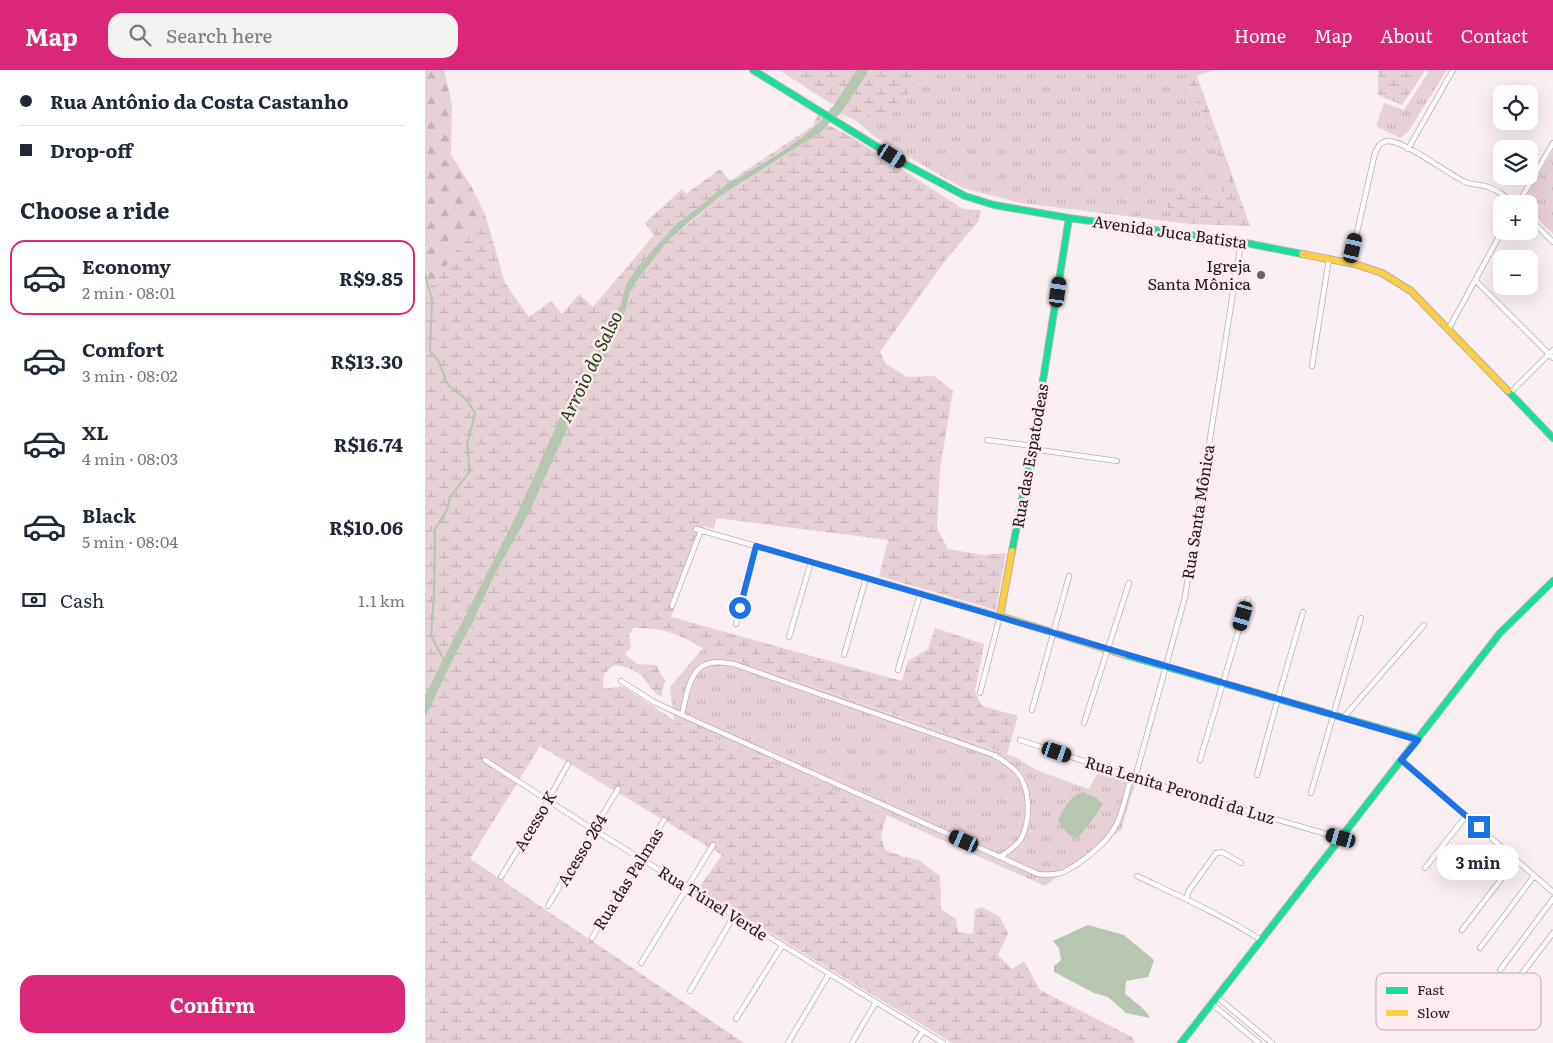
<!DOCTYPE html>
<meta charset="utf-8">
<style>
body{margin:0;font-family:Literata,serif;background:#f2f2f3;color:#1f2937;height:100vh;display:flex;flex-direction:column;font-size:19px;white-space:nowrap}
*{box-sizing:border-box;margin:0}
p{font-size:16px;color:#747a83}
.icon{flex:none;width:28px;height:28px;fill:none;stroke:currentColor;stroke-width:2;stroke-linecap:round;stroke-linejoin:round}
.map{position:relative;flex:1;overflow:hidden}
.panel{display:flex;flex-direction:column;background:#fff;width:425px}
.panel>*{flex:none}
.hud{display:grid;align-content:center;height:110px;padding:0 20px;background:#fff}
.controls{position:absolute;left:1068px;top:15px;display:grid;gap:10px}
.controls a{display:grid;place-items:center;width:45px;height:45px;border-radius:10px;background:#fff;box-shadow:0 5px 20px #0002;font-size:25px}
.end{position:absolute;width:22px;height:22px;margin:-11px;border:6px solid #1a73e8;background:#fff;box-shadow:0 0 0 2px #fff}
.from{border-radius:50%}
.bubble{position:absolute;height:35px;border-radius:15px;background:#fff;box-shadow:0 5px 20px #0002;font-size:16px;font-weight:700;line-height:35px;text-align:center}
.car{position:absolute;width:15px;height:30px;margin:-15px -8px;border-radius:6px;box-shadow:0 0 4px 1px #0007;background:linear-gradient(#222 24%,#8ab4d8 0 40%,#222 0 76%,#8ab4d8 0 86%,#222 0)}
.hud b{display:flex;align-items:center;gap:18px;height:48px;font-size:19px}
.hud b+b{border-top:1px solid #e0e1e3}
.hud i{width:12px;height:12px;background:#1f2937}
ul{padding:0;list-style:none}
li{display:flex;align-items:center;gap:15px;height:75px;margin:0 10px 8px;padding:0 10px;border:2px solid transparent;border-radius:15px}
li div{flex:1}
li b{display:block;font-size:19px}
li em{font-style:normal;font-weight:700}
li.active{border-color:#db2777}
li>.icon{width:45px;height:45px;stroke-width:1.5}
h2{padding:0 20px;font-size:22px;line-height:60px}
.pay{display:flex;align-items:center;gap:12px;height:55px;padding:0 20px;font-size:19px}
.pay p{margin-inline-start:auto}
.cta{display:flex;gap:10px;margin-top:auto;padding:10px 20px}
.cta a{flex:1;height:58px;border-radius:15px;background:#db2777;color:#fff;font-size:20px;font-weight:700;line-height:58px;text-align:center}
header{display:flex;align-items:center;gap:30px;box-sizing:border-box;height:70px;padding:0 25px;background:#db2777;color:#fff}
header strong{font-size:24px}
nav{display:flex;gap:28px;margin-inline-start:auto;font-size:18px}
.search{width:350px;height:45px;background:#f2f2f3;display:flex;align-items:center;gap:12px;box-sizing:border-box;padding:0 18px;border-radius:15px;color:#747a83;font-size:19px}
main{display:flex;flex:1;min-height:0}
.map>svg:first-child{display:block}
</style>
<header>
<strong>Map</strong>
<div class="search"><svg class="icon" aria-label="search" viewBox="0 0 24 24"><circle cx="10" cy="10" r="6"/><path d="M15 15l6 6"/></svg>Search here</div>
<nav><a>Home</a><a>Map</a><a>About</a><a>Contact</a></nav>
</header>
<main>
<section class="panel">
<div class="hud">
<b><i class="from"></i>Rua Antônio da Costa Castanho</b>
<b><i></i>Drop-off</b>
</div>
<h2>Choose a ride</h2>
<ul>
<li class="active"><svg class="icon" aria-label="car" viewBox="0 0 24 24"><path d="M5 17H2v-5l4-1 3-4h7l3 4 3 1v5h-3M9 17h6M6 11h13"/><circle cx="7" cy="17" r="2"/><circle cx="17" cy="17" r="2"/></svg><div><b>Economy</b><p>2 min · 08:01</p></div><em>R$9.85</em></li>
<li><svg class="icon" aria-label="car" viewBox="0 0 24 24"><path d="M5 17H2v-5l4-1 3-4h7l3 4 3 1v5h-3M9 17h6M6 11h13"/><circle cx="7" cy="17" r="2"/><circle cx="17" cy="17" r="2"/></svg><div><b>Comfort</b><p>3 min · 08:02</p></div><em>R$13.30</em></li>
<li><svg class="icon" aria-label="car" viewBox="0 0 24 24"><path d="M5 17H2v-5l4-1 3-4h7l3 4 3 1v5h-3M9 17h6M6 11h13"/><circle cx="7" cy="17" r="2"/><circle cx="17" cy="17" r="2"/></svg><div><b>XL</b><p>4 min · 08:03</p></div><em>R$16.74</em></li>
<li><svg class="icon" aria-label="car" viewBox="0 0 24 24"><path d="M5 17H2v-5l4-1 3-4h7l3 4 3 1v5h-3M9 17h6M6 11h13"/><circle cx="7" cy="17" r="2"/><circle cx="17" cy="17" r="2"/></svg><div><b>Black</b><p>5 min · 08:04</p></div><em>R$10.06</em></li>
</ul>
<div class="pay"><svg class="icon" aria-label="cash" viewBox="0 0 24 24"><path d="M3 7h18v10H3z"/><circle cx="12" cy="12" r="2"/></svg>Cash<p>1.1 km</p></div>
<div class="cta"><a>Confirm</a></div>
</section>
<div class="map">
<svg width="1128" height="973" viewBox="0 0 1128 973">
<defs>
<pattern id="grass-tufts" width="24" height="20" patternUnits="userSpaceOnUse" patternTransform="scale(1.25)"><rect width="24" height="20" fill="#e6d1d6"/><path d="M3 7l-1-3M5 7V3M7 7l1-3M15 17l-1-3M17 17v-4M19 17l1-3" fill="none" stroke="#c5b3b7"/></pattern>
<pattern id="forest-firs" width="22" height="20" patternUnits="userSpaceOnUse" patternTransform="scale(1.25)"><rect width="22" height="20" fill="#e6d1d6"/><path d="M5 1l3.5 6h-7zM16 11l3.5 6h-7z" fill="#c5b3b7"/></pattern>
<pattern id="wetland-marsh" width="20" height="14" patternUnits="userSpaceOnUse" patternTransform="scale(1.25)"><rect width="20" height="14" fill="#e6d1d6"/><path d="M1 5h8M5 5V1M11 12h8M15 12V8" fill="none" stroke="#c5b3b7"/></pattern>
</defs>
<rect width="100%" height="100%" fill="#f9eff2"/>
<path fill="url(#grass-tufts)" d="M503,0H757L804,110L797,127L775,124L752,115L745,142L765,154L596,133L537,118L450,67L430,50L467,43Z
M1002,0H1022L983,62L975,68L951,56L959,33L979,40L1003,3Z
M1128,80V164L1104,140V134H1097Z
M278,578L592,688L611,700L664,719L674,700L710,714L696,760L620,816L249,650L245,617Z"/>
<path fill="url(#forest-firs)" d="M0,0H19L27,34L26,85L46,116L60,144C54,151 48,157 42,165C27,184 19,205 0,222Z"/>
<path fill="url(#wetland-marsh)" d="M354,0H503L467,43L430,50L413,42L419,34L417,29L409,34L405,33Z
M757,0H788L772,6L825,156L765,154L744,142L739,126L752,115L775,124L797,127L804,110Z
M953,0H999L1000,1L977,35L953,25Z
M392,45L397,47L390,58L368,74L313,108L305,111L269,141L252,153L215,194L201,214L195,237L158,309L140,336L92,444L0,625V222C19,205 27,184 42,165C48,157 54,151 60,144L80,213L104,247L126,231L137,244L154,224L168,237L229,165L220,153L257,119L261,124L295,99L305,111L388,56Z
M403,55L425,66L538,139L556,140L553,152L519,192L455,282L461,294L482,307L509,306L528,321L515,399L512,458L523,479L558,485L581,483L571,540L454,506L463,470L291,448L289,459L280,456L246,547L477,611L483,591L503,579L510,558L559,574L550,622L557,636L593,646L582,684L278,578C251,563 239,558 208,558L204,565L206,577L200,584L212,594L231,595L240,611L236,627C227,622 225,616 219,608C212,600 199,596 189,595L179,604L178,619L197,616L249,650L462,745L456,765L460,780L479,787L494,790L515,806L516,839L531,849L533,862L548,864L550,840L557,837L575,847L583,864L573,885L587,899L599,891L615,920L707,967L710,973H527L273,819L297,785L115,676L45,789L319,973H0V648L3,641L31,583L48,552L68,508L102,447L149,344L161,326L201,239L205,223L211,212L241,173L297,125L367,81Z"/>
<path fill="#b6c6b0" d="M417,29L419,34L403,55L393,64L297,125L263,153L241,173L211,212L205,223L201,239L161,326L149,344L102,447L68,508L48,552L31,583L0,648V625L92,444L140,336L158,309L195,237L201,214L215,194L252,153L269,141L305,111L313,108C338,93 365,78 387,59C398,50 404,37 417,29Z
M658,722L670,727L678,734L668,749L652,769C644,766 637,758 633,751C640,738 643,727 658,722Z
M663,855L699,865L729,890L723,907L701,911L700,923C708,932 719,936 725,948L701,943L683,927L669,923L629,902V896L636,890L634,878L628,871Z"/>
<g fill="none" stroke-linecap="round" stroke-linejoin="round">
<path stroke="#b6c6b0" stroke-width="2" d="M0,205L7,229L5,281L13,290L23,315L42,330L50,343L42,375L45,401L25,427L22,440L10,459L9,524L6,566L19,590"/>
<path stroke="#b6c6b0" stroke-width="10" d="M411,41L438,0"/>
<defs>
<path id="street" d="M983,79L1028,0
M1093,134L1128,73
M1104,148L1128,172
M925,193L950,83C953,76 956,71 964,71C981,72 1022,103 1040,112C1047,115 1055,114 1063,117C1073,120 1081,127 1089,134
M1050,210L1128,288
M1023,260L1077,161
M887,296L904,189
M1085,323L1128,280
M562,370L608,376
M607,379L692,391
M271,459L575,546L555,623
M247,536L276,460
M311,554L331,476
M364,567L386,492
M419,585L441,508
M473,600L495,524
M196,611L229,632L257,645L613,804C621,805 628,805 636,803C650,798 679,775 687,762C697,748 701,724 706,707
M607,640L644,506
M257,645C261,628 264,596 286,593C293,591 302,593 309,594L569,685C577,690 585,695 591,701C606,717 606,750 596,769C591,777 582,782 575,787
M918,648L999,555
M659,653L704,513
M595,670L710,708L915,768
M60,690L169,760L518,973
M775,690L823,529
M977,690L1128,822
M832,705L853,628L878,542
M710,708L760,527L816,172
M886,723L936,548
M1000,798L1041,746
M712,806C754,826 797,845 836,870
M76,807L123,730L143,694
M762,829L763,822L791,783L797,782L816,793
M123,836L193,719
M1037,860L1091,790
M167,868L239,750
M1055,878L1109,806
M216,893L288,775
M1075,900L1128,829
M1095,906L1128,863
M265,921L309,846
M792,927L847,973
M787,934L834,973
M311,949L357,876
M363,973L404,904
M427,973L451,932
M490,973L498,961"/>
<path id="fast" d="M328,0L480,94L540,126L569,135L644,148L816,172L877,184
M1083,321L1128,368
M587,481L607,379L644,148
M700,585L993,669
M756,973L1075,563L1128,511"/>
<path id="slow" d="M877,184L930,194L957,203L986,221L1083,321
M587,481L575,546L700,585"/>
</defs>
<use href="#street" stroke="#b8aeb1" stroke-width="6"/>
<use href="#fast" stroke="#b8aeb1" stroke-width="8"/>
<use href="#slow" stroke="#b8aeb1" stroke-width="8"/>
<use href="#street" stroke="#fefdfd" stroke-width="4.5"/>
<use href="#fast" stroke="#16e098" stroke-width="6"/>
<use href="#slow" stroke="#ffcf43" stroke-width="6"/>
</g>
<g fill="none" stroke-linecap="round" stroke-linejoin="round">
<path stroke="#1a73e8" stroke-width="6" d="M315,538L331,476C552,540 772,605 993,670L976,690L1054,757"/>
</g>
<circle fill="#6d6366" stroke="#fdebf0" stroke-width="2" cx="836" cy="205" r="5"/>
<g text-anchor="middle" stroke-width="5" stroke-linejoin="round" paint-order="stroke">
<g font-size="16" fill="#21171a" stroke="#fdebf0">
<text transform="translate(745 162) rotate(8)" y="6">Avenida Juca Batista</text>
<text transform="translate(605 386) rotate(-80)" y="6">Rua das Espatodeas</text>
<text transform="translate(773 442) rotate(-81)" y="6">Rua Santa Mônica</text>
<text transform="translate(755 720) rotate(17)" y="6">Rua Lenita Perondi da Luz</text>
<text transform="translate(110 751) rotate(-59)" y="6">Acesso K</text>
<text transform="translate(157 780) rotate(-59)" y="6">Acesso 264</text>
<text transform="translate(203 809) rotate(-58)" y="6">Rua das Palmas</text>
<text transform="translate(288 833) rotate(32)" y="6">Rua Túnel Verde</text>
</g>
<g font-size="16" fill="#21171a" stroke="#fdebf0" text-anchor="end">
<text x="826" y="202">Igreja<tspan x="826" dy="18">Santa Mônica</tspan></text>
</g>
<g font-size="18" font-style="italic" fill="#173c0d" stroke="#fdebf0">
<text transform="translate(166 297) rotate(-64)" y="6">Arroio do Salso</text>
</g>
</g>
<rect x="951" y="903" width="165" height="57" rx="8" fill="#fdebf0" stroke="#bbabb0" stroke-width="1"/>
<rect x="961" y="917" width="22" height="7" fill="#16e098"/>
<rect x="961" y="940" width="22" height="6" fill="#ffcf43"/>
<g font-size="14" fill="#21171a">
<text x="992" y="925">Fast</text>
<text x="992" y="948">Slow</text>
</g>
</svg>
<div class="controls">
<a><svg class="icon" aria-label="locate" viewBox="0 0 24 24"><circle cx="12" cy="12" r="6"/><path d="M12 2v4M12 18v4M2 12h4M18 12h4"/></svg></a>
<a><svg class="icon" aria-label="layers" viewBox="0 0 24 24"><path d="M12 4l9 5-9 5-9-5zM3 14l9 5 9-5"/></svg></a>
<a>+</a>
<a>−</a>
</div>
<i class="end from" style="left:315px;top:538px"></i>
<i class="end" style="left:1054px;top:757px"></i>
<div class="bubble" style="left:1012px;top:775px;width:82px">3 min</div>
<i class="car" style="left:467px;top:86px;rotate:123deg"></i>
<i class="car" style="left:928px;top:178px;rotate:13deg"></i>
<i class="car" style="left:633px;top:222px;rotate:8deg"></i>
<i class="car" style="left:818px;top:546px;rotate:196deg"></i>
<i class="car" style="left:632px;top:682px;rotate:109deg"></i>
<i class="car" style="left:916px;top:768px;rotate:286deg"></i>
<i class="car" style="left:539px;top:771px;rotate:294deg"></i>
</div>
</main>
